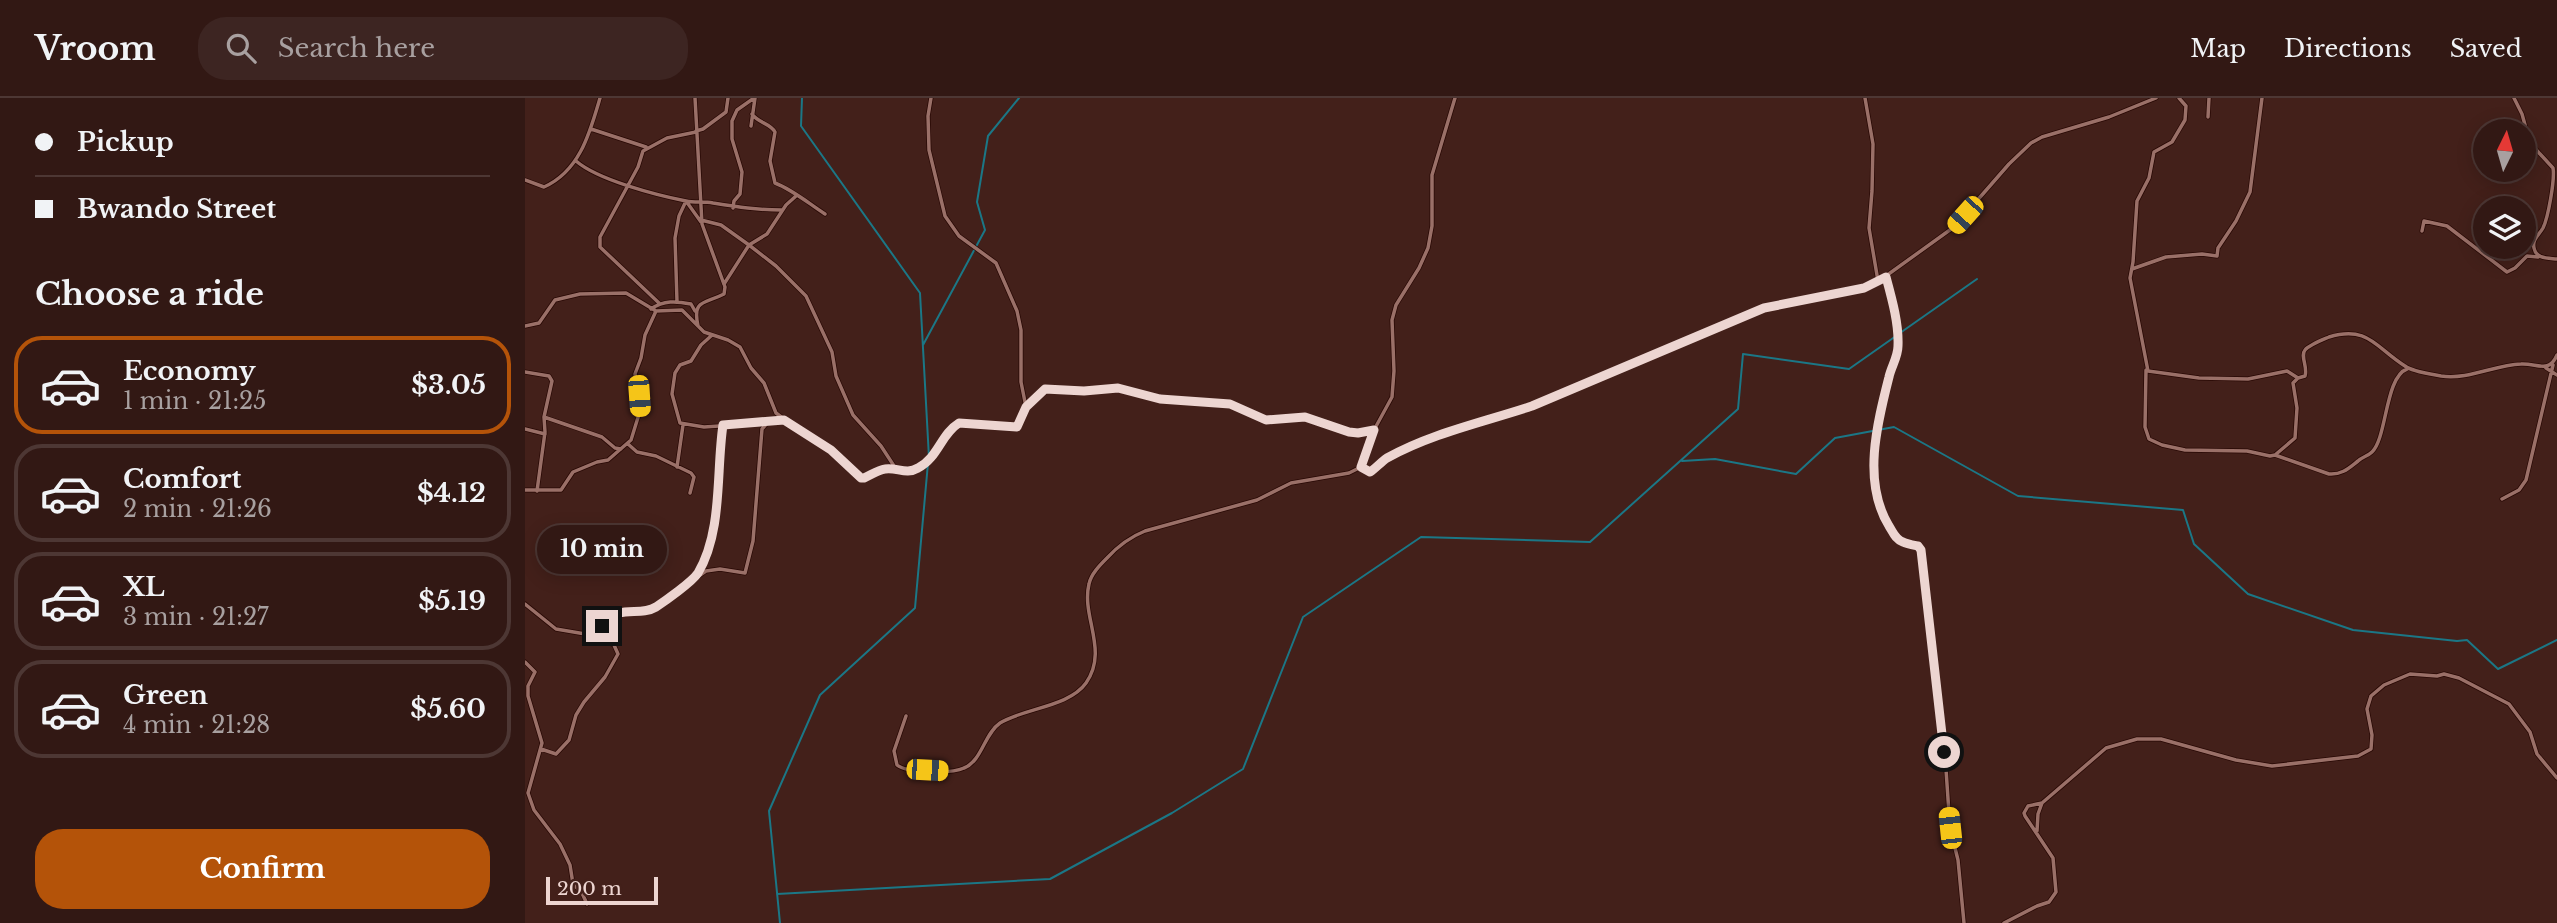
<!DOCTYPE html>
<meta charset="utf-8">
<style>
body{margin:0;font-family:"Libre Baskerville",serif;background:#3d2522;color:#f1f3f6;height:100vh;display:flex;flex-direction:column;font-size:26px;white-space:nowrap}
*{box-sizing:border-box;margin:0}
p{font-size:23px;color:#a8a0a0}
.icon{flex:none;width:38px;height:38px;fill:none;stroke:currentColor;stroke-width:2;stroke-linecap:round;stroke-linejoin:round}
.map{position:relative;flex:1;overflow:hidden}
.sheet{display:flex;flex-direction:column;background:#321814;width:525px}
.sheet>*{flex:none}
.hud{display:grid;align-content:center;height:154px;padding:0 35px;background:#321814}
.needle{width:46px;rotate:5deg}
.fabs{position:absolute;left:1948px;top:21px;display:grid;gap:14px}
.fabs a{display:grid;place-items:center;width:63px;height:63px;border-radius:50%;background:#321814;box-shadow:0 4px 18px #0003,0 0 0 2px #4d3734;font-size:35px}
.scale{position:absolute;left:21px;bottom:18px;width:112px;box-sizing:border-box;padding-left:7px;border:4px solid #edd5d1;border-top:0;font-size:19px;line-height:24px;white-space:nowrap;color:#edd5d1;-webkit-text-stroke:5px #43201a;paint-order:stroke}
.end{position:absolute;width:32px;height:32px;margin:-16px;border:9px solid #edd5d1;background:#111;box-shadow:0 0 0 4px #111}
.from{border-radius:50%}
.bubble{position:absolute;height:49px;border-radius:24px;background:#321814;box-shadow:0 4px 18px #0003,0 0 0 2px #4d3734;font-size:23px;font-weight:800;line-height:49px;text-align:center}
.car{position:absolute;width:21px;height:42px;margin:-21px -10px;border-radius:9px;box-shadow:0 0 5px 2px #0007;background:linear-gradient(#f5c518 24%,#345 0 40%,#f5c518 0 76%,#345 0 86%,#f5c518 0)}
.hud b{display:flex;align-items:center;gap:24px;height:66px;font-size:26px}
.hud b+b{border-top:2px solid #4d3734}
.hud i{width:18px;height:18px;background:#f1f3f6}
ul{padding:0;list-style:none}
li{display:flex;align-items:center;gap:21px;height:98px;margin:0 14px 10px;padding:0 21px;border:4px solid #4d3734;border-radius:28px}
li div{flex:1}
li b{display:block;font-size:26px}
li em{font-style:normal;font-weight:800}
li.selected{border-color:#b45309}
li>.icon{width:63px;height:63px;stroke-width:1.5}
h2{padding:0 35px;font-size:32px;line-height:84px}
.action{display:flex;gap:14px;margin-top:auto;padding:14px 35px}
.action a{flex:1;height:80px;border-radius:28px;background:#b45309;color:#fff;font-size:28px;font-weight:800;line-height:80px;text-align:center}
header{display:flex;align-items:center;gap:42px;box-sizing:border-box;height:98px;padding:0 35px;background:#321814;border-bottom:2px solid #4d3734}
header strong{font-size:33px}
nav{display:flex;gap:38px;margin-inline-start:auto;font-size:24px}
.search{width:490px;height:63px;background:#3d2522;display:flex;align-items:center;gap:18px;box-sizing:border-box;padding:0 24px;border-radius:28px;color:#a8a0a0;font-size:26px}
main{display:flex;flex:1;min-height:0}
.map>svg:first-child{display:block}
</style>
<header>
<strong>Vroom</strong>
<div class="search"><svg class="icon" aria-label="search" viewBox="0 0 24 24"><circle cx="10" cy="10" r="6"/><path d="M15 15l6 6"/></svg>Search here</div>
<nav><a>Map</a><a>Directions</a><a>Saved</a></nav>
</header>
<main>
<section class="sheet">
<div class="hud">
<b><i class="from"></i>Pickup</b>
<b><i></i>Bwando Street</b>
</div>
<h2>Choose a ride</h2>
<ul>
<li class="selected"><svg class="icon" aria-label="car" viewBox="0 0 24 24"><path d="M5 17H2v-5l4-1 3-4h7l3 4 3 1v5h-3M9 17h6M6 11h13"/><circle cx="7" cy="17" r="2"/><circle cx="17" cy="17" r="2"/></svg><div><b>Economy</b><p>1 min · 21:25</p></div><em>$3.05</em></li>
<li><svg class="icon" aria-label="car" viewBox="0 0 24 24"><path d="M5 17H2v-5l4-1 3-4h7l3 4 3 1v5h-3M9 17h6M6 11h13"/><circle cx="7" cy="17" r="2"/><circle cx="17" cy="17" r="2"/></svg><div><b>Comfort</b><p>2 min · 21:26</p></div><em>$4.12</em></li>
<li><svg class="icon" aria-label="car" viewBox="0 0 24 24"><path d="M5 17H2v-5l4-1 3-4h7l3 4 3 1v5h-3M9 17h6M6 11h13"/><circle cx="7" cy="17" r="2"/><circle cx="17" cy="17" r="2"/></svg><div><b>XL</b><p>3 min · 21:27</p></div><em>$5.19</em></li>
<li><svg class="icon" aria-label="car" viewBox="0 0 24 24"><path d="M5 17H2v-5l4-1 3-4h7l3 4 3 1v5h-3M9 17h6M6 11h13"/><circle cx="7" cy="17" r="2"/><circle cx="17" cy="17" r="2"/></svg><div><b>Green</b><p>4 min · 21:28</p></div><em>$5.60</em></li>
</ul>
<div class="action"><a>Confirm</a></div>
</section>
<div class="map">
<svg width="2032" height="825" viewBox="0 0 2032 825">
<rect width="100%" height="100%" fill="#43201a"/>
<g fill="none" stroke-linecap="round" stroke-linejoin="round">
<path stroke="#1b7786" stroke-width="2" d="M277,0L276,28L395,195L404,360
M1375,235L1452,181
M398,247L460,132L452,104L463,38L494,0
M1157,363L1190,361L1271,376L1310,340L1369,329L1493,398L1658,412L1669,446L1723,496L1828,532L1932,543L1942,542L1973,571L2032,542
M252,796L525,781L647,715L718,671L778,519L896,439L1065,444L1213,311L1218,256L1324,271L1371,238
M255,825L244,713L295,597L390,510L403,365"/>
<defs>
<path id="minor" d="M170,0L177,126L200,189L199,196C180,206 167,201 173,228
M406,0L403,18L404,52L420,118L434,138L471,165L492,213L496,232V284L501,309
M1340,0L1348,46L1347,93L1344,130L1353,183
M1654,0L1661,8L1660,22L1647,44L1629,54L1624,80L1612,103L1608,164L1605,180L1623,273L1674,280L1723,281L1762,273L1773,280L1780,278C1783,269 1775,258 1780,252C1784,247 1797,242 1804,239C1843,227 1851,250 1880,268C1888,274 1906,276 1916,278C1944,282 1969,267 1996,266C2012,265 2024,276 2032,257
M1989,0L1997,16L2005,45L2028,70C2030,82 2023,120 2018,130C2014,137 2007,141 2009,150C2011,161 2023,160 2032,161
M227,16C233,25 245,25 250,34L245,63L250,85C268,92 283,105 300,116
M1683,19L1684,0
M226,28L230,0
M66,31L121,49
M171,33L178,31L201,14L203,0
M51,63C73,82 131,97 161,103C170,105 179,103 188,105C213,109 232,112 257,112
M0,82L19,89C55,73 65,34 75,0
M208,110L209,103L215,96L217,74L207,41V23L212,12L229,0
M176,122L196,127L224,147L251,168L281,198L307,254L311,278L328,317L356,348L371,371
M1897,133L1899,123L1922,128L1982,174L1990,170L2002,158L2013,159
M1607,171L1641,159L1677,156L1692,158L1693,150L1711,123L1725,94L1737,0
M1361,179C1367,201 1374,226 1373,248C1373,257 1367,265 1365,274C1353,322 1337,383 1364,428C1368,434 1370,441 1378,444C1382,446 1389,447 1393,448L1396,452L1413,607L1419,642L1425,730L1433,762L1439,825
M199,186L224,147L242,136L261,107L271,98
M152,203L150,140L154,118L161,103L176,124
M134,205L75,149V139L113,69L118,53L142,40L171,34
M126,211C139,202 151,203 166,206L170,213
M0,228L14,225L30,202L55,196L101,195L131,213L157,212L179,234L203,242L215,249L226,270L239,285L251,315L282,338L306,352L336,380C345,379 352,371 362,371C383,370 389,380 407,359C417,348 421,333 434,325L492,329L501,309L520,291L559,293L586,290L635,301L705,306L741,322L780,319L824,334L833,335L849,332
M186,238L176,247L166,263L155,267L150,275L147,296L155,325L179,329L240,325
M2021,270L2032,277
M1621,272L1620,329L1624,341L1637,347L1660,352L1722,353L1745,358L1750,357L1770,340L1772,310L1768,285L1773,280
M0,274L24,278L27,283L19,319L20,334L12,393
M19,319L77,339L90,350L96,351
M0,331L20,336
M103,346L112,354L131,358L166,375L169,379L165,395
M1750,357L1804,376C1817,377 1824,370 1833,363C1837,359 1843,358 1847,354C1862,340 1860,279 1882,271
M152,369L158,327
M837,370L845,374L860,361L893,346L947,325L1007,308L1239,210L1347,188L1429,129L1484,66L1506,45L1517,39L1584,19L1631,0
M0,392H36L48,374L72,364L83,362L106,342L115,313L110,276L116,260L120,237L131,213
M1977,401L1994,392L2001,382L2028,267
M172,476L181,456L193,405L198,327
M0,506L31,531L72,538L80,524L91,516L126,511L181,473L195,471L220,475L228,443L237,331L243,324L257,322
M0,564L10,574L3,588V598L17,645L3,695L9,712L35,746L45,767L48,786L57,795L62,806
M381,618L369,653L372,667C382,675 427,676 439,670C457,663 459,636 475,625C499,610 544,609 561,585C584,552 556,519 564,486C566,476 575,467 582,460C593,448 605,439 620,433L732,402L766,385L824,375L836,369L849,332L867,299L869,273L867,222L871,207L894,170L903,150L907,128V77L930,0
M16,651L31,656L44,642L51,617L59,604L80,579L93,556L89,547L72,539
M1512,733L1513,716L1517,705
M1479,825L1512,808L1524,804L1531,794L1528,760L1500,718L1499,715L1503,708L1517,705L1581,650L1612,641H1636L1711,662L1747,668L1833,658L1846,651L1847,637L1842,611L1846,598L1859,587L1885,576L1912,578L1919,576L1934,580L1984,606L2005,634L2012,656L2032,680"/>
</defs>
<use href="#minor" stroke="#280804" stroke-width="5"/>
<use href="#minor" stroke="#9a7068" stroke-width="3.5"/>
</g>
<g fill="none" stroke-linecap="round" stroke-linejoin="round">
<path stroke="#edd5d1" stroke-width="9" d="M77,528C96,504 112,520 131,509C140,503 167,484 173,475C198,433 191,373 198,327L259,322L306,352L336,380H339C346,377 353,372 360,371C372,369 381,377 393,370C413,360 416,336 434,325L492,329L501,309L520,291L559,293L593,290L635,301L705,306L741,322L780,319L824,334L833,335L849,332L836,369L845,374C851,370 856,364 862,360C907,335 959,324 1007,308L1239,210L1339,190L1361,179C1367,201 1374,226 1373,248C1373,259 1366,269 1364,279C1352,326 1337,384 1364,428C1368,434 1370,441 1378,444C1382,446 1388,447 1393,448L1396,452L1419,654"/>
</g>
</svg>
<div class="fabs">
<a><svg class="needle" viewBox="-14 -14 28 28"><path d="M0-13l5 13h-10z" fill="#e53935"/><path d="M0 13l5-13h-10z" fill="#a8a0a0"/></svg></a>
<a><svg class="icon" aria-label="layers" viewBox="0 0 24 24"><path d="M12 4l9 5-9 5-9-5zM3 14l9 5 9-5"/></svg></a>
</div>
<div class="scale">200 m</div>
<i class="end from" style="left:1419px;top:654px"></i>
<i class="end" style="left:77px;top:528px"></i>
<div class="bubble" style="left:12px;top:427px;width:130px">10 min</div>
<i class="car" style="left:1440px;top:117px;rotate:222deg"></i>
<i class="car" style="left:114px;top:298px;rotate:176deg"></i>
<i class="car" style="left:402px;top:672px;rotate:93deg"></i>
<i class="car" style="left:1425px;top:730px;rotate:354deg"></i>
</div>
</main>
